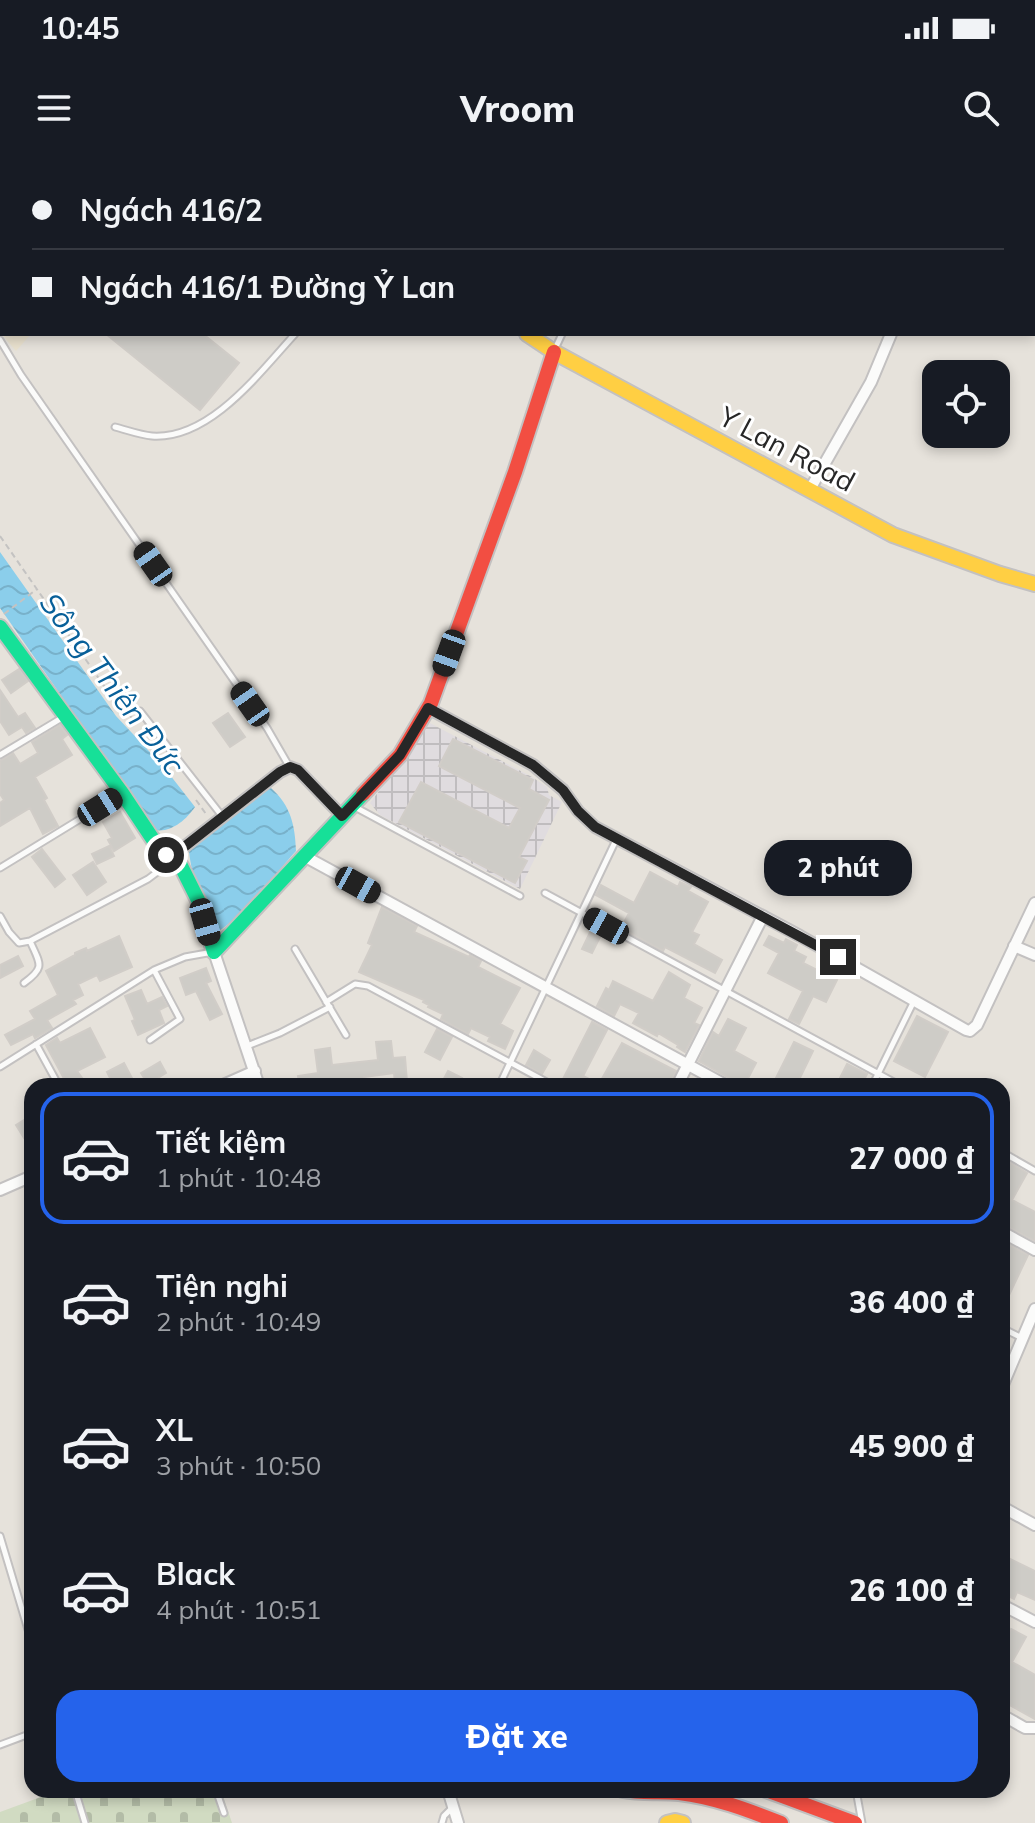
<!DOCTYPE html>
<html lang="vi">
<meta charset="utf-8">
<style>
body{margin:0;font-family:Mulish,sans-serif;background:#20242c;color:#f1f3f6;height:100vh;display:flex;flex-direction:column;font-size:30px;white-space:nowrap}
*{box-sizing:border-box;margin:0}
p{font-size:26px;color:#9ea1a6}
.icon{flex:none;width:44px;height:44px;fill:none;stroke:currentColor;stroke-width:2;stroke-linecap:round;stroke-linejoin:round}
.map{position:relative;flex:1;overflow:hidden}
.side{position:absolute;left:24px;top:918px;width:986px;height:720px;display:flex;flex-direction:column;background:#171b24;border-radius:24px;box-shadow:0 4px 12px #0003}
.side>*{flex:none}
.hud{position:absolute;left:0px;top:0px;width:1036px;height:176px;box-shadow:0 4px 12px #0003;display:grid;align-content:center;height:176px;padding:0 32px;background:#171b24}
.buttons{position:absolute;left:922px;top:200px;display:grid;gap:16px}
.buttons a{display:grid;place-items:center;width:88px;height:88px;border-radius:16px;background:#171b24;box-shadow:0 4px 12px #0003;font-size:40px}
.end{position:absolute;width:36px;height:36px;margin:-18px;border:10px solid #272727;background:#fff;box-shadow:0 0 0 4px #fff}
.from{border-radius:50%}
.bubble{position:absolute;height:56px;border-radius:24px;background:#171b24;box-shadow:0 4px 12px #0003;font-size:26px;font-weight:800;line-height:56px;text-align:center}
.car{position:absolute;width:24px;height:48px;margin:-24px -12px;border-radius:10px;box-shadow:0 0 6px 2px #0007;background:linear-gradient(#222 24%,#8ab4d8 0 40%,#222 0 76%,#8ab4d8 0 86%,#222 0)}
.hud b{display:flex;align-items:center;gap:28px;height:76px;font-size:30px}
.hud b+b{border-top:2px solid #363941}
.hud i{width:20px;height:20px;background:#f1f3f6}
ul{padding:14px 0 0;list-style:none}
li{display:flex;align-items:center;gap:24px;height:132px;margin:0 16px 12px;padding:0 16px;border:4px solid transparent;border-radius:24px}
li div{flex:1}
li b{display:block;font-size:30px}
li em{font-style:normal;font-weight:800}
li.on{border-color:#2563eb}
li>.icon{width:72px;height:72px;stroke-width:1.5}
.cta{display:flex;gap:16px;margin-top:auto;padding:16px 32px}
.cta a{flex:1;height:92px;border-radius:24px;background:#2563eb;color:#fff;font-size:32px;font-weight:800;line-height:92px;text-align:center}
.status{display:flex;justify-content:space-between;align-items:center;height:56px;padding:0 40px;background:#171b24;direction:ltr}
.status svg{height:22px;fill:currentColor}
header{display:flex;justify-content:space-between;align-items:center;height:104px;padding:0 32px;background:#171b24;font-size:36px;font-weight:800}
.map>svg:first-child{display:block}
</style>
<div class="status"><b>10:45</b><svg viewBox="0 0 49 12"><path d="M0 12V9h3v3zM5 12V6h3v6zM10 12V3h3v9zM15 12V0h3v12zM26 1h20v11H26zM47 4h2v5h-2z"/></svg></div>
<header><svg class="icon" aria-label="menu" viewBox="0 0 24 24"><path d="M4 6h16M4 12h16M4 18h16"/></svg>Vroom<svg class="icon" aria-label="search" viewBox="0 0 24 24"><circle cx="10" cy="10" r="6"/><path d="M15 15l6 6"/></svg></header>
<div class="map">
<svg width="1035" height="1663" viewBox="0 0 1035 1663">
<defs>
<pattern id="industrial-grid" width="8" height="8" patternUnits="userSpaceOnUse" patternTransform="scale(2)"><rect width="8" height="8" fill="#e0dcdf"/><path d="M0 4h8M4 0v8" fill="none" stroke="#c0bdbf"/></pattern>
<pattern id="cemetery-stones" width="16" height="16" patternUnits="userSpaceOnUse" patternTransform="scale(2)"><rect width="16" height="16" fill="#d1dbc2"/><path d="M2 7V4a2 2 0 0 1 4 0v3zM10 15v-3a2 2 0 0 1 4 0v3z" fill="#b3bca7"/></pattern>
<pattern id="water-waves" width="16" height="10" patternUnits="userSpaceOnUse" patternTransform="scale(2)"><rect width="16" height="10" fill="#8bceeb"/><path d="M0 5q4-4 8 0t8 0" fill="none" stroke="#78b1ca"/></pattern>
</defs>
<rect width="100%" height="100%" fill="#e6e2db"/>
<path fill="url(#industrial-grid)" d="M702,0H966L965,2H701Z
M430,563L532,617L547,627L549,635L562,642L520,729L380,655L370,643Z"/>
<path fill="#eae2cf" d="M0,0H65L68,2H2V174H31L16,191L0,172Z"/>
<path fill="url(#cemetery-stones)" d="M60,1630H221L232,1663H0V1652Z"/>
<path fill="url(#water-waves)" d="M402,0H650L649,2H403Z
M0,392L116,556L163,606L195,647C186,660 171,673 155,670L0,448Z
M271,628C291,646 295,665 296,691C274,715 245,756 217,772C204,752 191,715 189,691C207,676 226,662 245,647C257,638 256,634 271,628Z"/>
<path fill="#ceccc7" stroke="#d1cdc8" stroke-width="2" d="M106,174H203L239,203L200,250Z
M19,509L28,521L11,533L2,520Z
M0,530L18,557L25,553L35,568L26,573L22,567L9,575L0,561Z
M228,553L245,577L230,587L213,563Z
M60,565L67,575L62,579L72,595L35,617L47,638L44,640L58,666L43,674L30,648L0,666V643L4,640L0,634V601L13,593L20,604L38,593L32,582Z
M453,579L533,620L529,629L549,640L519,697L527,701L515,723L399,662L421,622L509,668L520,648L439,606Z
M120,652L135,678L114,691L108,680L112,678L103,662Z
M109,686L114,696L97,704L92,694Z
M42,689L65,719L55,727L32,697Z
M93,702L106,722L87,735L73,715Z
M650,712L678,727L680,722L691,727L688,731L708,742L692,772L699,775L694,784L722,800L715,813L665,787L663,791L621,768L629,753L596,735L601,725L634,743Z
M382,747L417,766L414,772L469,797L470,795L481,801L478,807L520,828L500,864L513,871L505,889L488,881L490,877L471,868L468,874L441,859L443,854L428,847L429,845L423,842L424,840L359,812L372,785L368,783Z
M593,766L603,771L592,793L582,789Z
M119,776L132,807L100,821L97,815L78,824L83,835L73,840L76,844L47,860L52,868L35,878L33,874L11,885L5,875L35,859L30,851L58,835L46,811L75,795V793L86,788L87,791Z
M769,776L784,783L786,779L797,785L794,791L806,797L803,803L837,820L826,842L813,836L799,864L789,859L803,831L768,813L779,793L764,785Z
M18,796L23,806L0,818V805Z
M206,808L211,821L206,823L222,854L210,860L196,831L186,835L180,818Z
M669,812L690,825L684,838L702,848L694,863L699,865L685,892L677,887L678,885L658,873L657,876L633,863L639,853L620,844L614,856L597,846L606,828L609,830L613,821L653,841Z
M141,830L147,844L162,837L167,846L159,850L164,863L138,875L132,861L135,860L125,836Z
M917,856L948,872L925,917L894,901Z
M728,859L746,868L734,891L756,903L744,926L734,924L731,919L699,901L713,872L719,876Z
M592,862L607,870L583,916L599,924L622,883L676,911L669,926H576L563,919Z
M90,868L105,897L77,911L88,926H68L46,885L57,878L60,883Z
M437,869L452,877L440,900L425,892Z
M391,881L393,898L405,897L407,922L395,923L394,913L364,917V919L333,922V926H300L298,916L318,913L315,890L330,888L332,905L369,901L378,900L376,882Z
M794,882L813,891L796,926H772Z
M534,890L550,900L542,914L526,905Z
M160,902L166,913L148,924L141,913Z
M124,903L133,920L121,926H114L107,912Z
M847,904L867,914L861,926H836Z
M448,911L462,918L458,926H440Z
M32,955V974L24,978L16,965Z
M1002,998L1027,1013L1012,1040L1035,1052V1081L1002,1064Z
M1002,1081L1028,1095L1002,1150Z
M1002,1395L1035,1411V1440L1017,1432L1014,1439L1002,1433Z
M1011,1469L1026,1477L1012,1502L1035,1515V1559L1002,1541V1497L1007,1491L1002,1488V1484Z"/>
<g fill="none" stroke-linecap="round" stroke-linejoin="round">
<defs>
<path id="lane" d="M391,2V0
M672,2L673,0
M0,180L21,215L267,568L289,606
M554,191L562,174
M115,267C127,270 140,275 152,276C210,280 260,212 295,174
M140,551L222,656
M0,595L65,556
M353,646L520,736
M0,708L121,634
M545,733L901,926
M0,756L9,772L19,783L30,781L148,719L156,713L170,699
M295,789L346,875
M24,823C46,807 40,804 30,781
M326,842L355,824L368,826L554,926
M150,880L180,859L154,810
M36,884L59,926
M247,886L280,873L330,847
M0,907L154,810L185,797L213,792
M499,926L616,680
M872,926L914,841
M1002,992L1035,1011
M1002,1168L1022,1178
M0,1376L32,1483
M0,1585L32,1573
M75,1630L85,1663
M216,1630L224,1653
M856,1630L862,1663
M442,1663L444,1656L452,1648"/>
<path id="street" d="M974,2L976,0
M809,331L871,222L891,174
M428,548L533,605L563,630L578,651L595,667L800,776L966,870L970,871L977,865L1035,743
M304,696L727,926
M170,698L280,612L290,607L298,610L342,656
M1014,786L1035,795
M214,792L259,926
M221,926L255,911
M677,926L763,756
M0,1030L32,1016
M1002,1072L1035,1090
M1002,1227L1035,1149
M1002,1347L1035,1365
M1002,1445L1035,1462
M1002,1555L1025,1568H1035
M448,1630L458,1663"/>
<path id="fast" d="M257,0L260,2
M0,467L122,633L158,687L181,706L200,744L214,792L363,634"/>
<path id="slow" d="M527,174L554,192L893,375L1000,414L1035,424
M667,1663L675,1661L683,1663"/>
<path id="jam" d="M363,634L400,595L431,543L515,312L554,192
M623,1630C642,1634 660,1631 679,1633C714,1637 748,1650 781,1663
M766,1630L855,1663"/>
</defs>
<use href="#lane" stroke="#c3c1c1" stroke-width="9"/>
<use href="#street" stroke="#c3c1c1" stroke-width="14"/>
<use href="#fast" stroke="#c3c1c1" stroke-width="18"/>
<use href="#slow" stroke="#c3c1c1" stroke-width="18"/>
<use href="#jam" stroke="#c3c1c1" stroke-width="18"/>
<path stroke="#c4c3c2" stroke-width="2" stroke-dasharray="6 4" stroke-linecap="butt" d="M0,376L111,536L133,559
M4,454L37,429
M196,640L206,654"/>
<use href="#lane" stroke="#fbfbfa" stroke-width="5"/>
<use href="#street" stroke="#fbfbfa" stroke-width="10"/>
<use href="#fast" stroke="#16e098" stroke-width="14"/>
<use href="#slow" stroke="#ffcf43" stroke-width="14"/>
<use href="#jam" stroke="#f24e42" stroke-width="14"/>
</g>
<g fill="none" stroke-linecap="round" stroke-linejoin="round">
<path stroke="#272727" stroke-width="10" d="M166,695L170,698L280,612L290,607L298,610L342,656L400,595L428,548L533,605L563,630L578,651L595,667L838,797"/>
</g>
<g text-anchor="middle" stroke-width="6" stroke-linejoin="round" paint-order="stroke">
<g font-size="28" fill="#272727" stroke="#fff">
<text transform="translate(787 289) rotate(28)" y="10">Y Lan Road</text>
</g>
<g font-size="30" font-style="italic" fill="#086099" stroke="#fff">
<text transform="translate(112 524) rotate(53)" y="10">Sông Thiên Đức</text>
</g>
</g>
</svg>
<div class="buttons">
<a><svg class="icon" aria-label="locate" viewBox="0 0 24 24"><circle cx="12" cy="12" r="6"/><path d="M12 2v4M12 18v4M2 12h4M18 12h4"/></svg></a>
</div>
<i class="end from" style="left:166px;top:695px"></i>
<i class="end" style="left:838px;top:797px"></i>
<div class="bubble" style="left:764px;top:680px;width:148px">2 phút</div>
<i class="car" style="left:153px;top:404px;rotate:325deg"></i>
<i class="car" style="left:449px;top:493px;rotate:200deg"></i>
<i class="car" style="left:250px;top:544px;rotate:325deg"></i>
<i class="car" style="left:100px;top:647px;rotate:58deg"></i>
<i class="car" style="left:358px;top:725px;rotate:119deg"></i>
<i class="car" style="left:205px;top:762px;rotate:164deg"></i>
<i class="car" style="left:606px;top:766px;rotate:299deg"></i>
<div class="hud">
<b><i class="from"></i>Ngách 416/2</b>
<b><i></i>Ngách 416/1 Đường Ỷ Lan</b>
</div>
<section class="side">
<ul>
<li class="on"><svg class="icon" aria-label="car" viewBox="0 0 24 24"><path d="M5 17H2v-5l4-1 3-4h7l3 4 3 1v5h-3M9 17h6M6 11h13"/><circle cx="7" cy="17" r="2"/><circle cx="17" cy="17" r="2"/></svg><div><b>Tiết kiệm</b><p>1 phút · 10:48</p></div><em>27 000 ₫</em></li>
<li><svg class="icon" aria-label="car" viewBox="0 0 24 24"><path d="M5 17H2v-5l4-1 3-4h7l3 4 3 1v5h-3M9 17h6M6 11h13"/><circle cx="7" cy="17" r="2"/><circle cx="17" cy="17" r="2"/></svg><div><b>Tiện nghi</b><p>2 phút · 10:49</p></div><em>36 400 ₫</em></li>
<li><svg class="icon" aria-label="car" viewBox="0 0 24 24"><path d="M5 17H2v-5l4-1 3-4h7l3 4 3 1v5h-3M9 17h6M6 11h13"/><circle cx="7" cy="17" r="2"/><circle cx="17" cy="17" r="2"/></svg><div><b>XL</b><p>3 phút · 10:50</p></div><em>45 900 ₫</em></li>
<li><svg class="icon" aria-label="car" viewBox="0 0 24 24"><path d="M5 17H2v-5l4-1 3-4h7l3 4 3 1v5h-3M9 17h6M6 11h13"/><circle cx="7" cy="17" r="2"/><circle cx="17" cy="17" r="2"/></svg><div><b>Black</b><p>4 phút · 10:51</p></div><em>26 100 ₫</em></li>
</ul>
<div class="cta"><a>Đặt xe</a></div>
</section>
</div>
